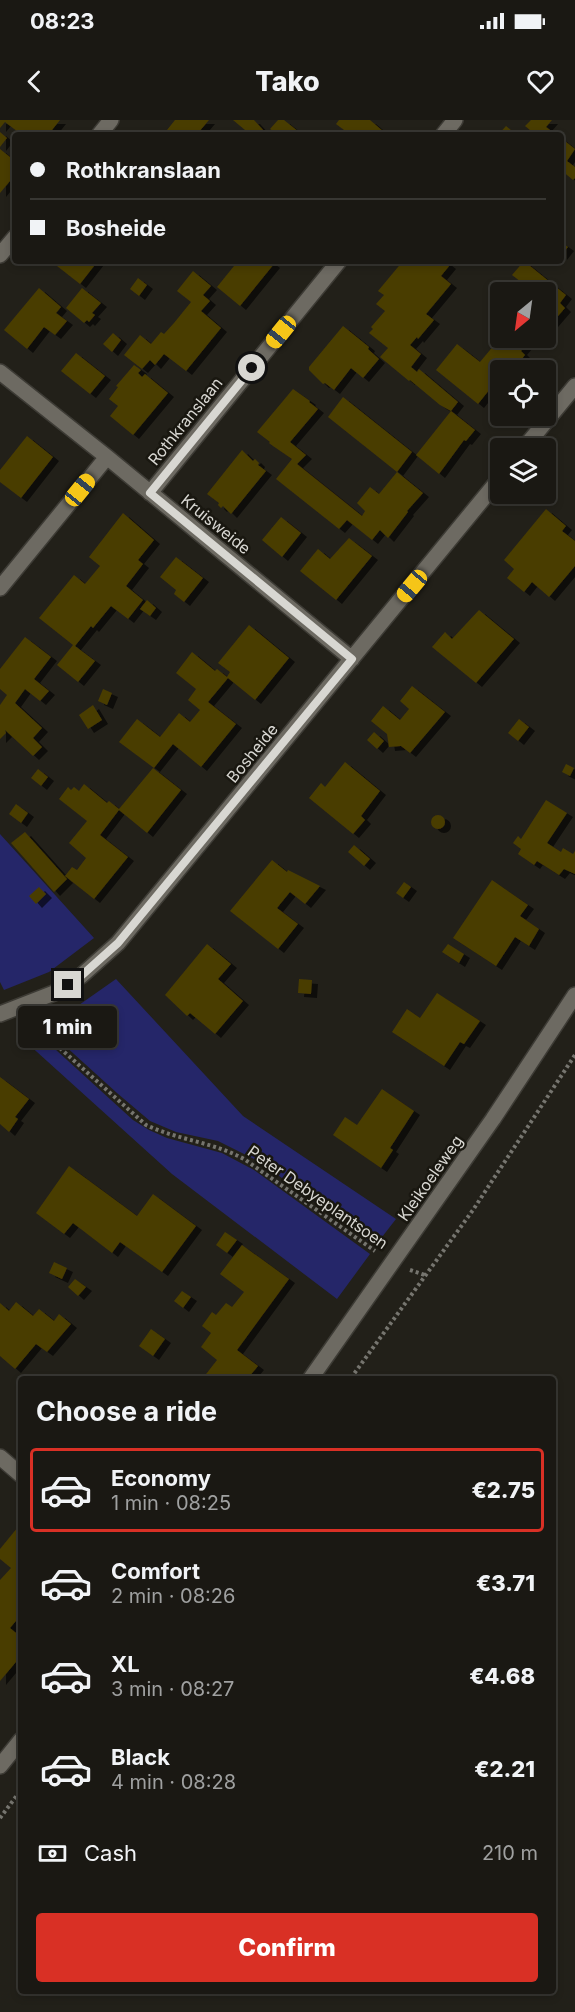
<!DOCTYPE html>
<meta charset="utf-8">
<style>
body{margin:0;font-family:Inter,sans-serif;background:#272521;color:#f1f3f6;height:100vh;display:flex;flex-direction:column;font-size:22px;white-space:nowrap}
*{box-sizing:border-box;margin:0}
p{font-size:20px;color:#9fa0a0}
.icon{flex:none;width:33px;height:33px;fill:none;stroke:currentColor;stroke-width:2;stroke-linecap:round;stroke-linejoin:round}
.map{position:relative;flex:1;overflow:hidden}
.side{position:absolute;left:18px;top:1256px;width:538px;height:618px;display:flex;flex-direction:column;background:#1a1813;border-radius:6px;box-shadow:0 3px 9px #0003,0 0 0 2px #383733}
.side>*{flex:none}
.banner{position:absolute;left:12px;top:12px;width:552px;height:132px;border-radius:6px;box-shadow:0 3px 9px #0003,0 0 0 2px #383733;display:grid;align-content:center;height:132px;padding:0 18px;background:#1a1813}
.needle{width:39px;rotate:209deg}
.controls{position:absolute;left:490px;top:162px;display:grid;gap:12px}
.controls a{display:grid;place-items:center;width:66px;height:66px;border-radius:6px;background:#1a1813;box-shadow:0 3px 9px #0003,0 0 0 2px #383733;font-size:30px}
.end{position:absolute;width:27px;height:27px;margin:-14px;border:8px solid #d8d7d2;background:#111;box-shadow:0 0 0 3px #111}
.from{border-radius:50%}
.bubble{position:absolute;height:42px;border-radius:6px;background:#1a1813;box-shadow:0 3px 9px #0003,0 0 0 2px #383733;font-size:20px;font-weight:800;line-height:42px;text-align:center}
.car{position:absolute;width:18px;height:36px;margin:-18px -9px;border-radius:8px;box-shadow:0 0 4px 2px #0007;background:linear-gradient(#f5c518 24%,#345 0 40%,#f5c518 0 76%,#345 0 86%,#f5c518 0)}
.banner b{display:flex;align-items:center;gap:21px;height:57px;font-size:22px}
.banner b+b{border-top:2px solid #383733}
.banner i{width:15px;height:15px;background:#f1f3f6}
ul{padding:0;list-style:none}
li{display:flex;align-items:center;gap:18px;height:84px;margin:0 12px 9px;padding:0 6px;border:3px solid transparent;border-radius:6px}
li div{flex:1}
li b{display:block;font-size:22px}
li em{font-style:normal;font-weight:800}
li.selected{border-color:#d93025}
li>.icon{width:54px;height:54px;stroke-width:1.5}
h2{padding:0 18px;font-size:27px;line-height:72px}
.pay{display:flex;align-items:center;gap:15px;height:66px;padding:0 18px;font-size:22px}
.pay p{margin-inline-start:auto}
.cta{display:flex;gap:12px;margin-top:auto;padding:12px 18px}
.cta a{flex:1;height:69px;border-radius:6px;background:#d93025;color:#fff;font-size:24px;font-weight:800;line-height:69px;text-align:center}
.status{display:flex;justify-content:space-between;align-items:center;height:42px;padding:0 30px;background:#1a1813;direction:ltr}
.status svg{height:16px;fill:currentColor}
header{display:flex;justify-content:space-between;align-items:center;height:78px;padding:0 18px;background:#1a1813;font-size:27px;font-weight:800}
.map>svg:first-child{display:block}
</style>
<div class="status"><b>08:23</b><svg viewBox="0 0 49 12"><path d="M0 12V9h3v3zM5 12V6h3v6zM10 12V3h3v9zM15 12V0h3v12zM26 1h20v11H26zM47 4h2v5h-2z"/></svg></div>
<header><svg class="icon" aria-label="back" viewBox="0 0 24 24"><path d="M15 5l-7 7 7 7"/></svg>Tako<svg class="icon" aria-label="heart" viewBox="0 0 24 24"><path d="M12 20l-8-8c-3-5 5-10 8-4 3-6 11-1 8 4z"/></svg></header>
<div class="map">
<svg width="575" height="1892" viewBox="0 0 575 1892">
<defs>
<filter id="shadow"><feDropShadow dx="6" dy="4" stdDeviation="0" flood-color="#0009"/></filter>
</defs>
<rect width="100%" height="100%" fill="#222019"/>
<path fill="#252669" d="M0,714L94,818L49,852L4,870L0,862Z
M116,859L243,996L396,1099L375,1126L260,1042L218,1021L176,1012L150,1001L117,973L42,905L69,892Z
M33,909L111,980L133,1000L149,1010L167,1018L222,1033L254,1050L370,1134L337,1179L172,1054L16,913Z"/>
<path fill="#4a3c00" filter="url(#shadow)" d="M0,0H60L48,15H22L5,2L0,8Z
M175,0H209L198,13L200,15H163Z
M233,0H254L265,12L262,15H251Z
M278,0H284L299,12L298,14L299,15H269L273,11L270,9Z
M339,0H370L384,12L381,15H346L348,13L336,4Z
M531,0H552L546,7L557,15H536L525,6Z
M506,6L517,15H498Z
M0,12L7,18L0,27Z
M561,18L575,29L567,41L575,47V58L573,60L561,50Z
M0,29L15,41V55L0,73Z
M561,122L568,127L561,136Z
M60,141H98L80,164L57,146Z
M227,141H270L274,144L240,186L217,167L234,146Z
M403,141L408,145L411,141H445L450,145L441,156L451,164L426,194L434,200L418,219L417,217L410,225L421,234L411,247L417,252L419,249L458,282L451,291L475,310L466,321L464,320L439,354L416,335L451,291L440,285L410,260L409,261L380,237L388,228L369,213L373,209L371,207L385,191L376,184L384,175L378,171Z
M524,141L566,175L560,183L565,188L546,210V172H534L512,155Z
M193,151L211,166L203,175L210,181L201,191L221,208L186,251L164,234L155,245L150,240L142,249L124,235L140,215L151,224L161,212L164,214L174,203L191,182L177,171Z
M138,158L147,165L139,176L130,169Z
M39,168L61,187L56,193L67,201L55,215L44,207L27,229L4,210Z
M82,168L101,183L92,193L95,195L89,202L87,200L84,203L66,188Z
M501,204V218H532L521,231L525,235L513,250H501V266L499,268L494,264L478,284L436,250L457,224L480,242L500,218L494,213Z
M343,206L369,227L368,229L379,239L363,258L351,248L334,270L325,263L323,264L309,250V247Z
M113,213L121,220L112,232L103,224Z
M76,233L105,256L90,274L61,251Z
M134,245L141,250L138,253L142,257L145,254L168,273L133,315L110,296L118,286L109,279L118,267L116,266Z
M293,269L310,281L309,282L318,289L290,322L306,335L297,344L362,396L365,391L357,383L370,367L379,374L397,352L328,297L343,277L412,332L397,352L423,373L407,391L408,392L388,418L380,410L372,420L347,400L339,409L276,359L292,339L273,326L269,323L270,322L257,312Z
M27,316L53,337L21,378L0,362V350Z
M242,330L253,341L255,339L259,343L258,345L266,351L231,394L223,386L221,388L218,385L219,383L207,374Z
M546,389L566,406L562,411L575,421V446L549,477L532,462L524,472L507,458L514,449L504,440Z
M123,393L154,420L138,440L143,444L126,466L143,480L128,499L111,486L93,508L91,506L75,526L95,541L78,562L57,545L73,525L39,498L74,455L85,464L100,446L89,437Z
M281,397L301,413L282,437L262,420Z
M349,418L372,436L336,480L300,451L318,429L330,439Z
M176,437L203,458L184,482L174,474L176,470L160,457Z
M147,480L156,488L150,496L140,489Z
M479,490L514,519L476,563L432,527L445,512L452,519Z
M249,505L289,538L255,580L228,558L208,582L236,604L201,647L173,624L154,648L119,622L137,599L160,617L179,593L190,602L200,590L188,580L196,569L176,553L192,532L215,551L217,549L227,557L230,552L218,543Z
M25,517L51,537L34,559L49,571L40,581L25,569L15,583L42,608L33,618L42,627L33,636L5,610L6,613L0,619V585L7,575L0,569V549Z
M412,566L445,592L410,633L401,626L389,627L387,614L371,601L383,586L400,600L409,589L400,581Z
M103,569L112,573L107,585L98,581Z
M93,585L102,600L88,609L79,595Z
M519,599L529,607L518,621L508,613Z
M374,612L384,621L377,629L367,620Z
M345,642L380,671L361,696L365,700L353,714L309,678L321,663L325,667Z
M566,644L574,648L570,656L562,652Z
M153,648L181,670L147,713L119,690L100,715L128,737L94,779L65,756L72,747L77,750L86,738L69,723L87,701L59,679L68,667L71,670L74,667L79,671L84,664L107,683L109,681L119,689Z
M38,649L48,657L41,666L31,658Z
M546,680L567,693L547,723L561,732L563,728L573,734L575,731V754L564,749L559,755L537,741L534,745L518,734L521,729L513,723L518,716L521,719Z
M16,684L28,693L21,703L9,694Z
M431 702a7 7 0 1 1 14 0a7 7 0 1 1-14 0Z
M25,712L67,759L54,772L11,723Z
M354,725L370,739L364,746L348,732Z
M272,740L287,752L288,750L320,766L305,784L290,772L277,788L298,804L278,829L230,791Z
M492,760L528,785L520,796L539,809L529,826L515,817L496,846L453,818Z
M404,762L411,767L403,778L396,773Z
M39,767L46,774L36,784L29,776Z
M207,824L231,844L218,859L243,881L215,914L190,893L187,896L165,875Z
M448,824L464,834L459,843L442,832Z
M299,859L312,860L311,874L298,873Z
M437,873L480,901L464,924L460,922L444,946L392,912L407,889L420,898Z
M0,957L29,979L15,997L18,999L9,1012L0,1004Z
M382,969L414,991L390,1028L393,1030L381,1048L333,1015L345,997L357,1005Z
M69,1046L137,1096L153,1074L196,1106L162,1152L120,1122L112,1133L73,1103L64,1114L36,1093Z
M225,1112L237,1120L227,1133L216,1125Z
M242,1125L289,1159L237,1230L258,1246L248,1258H203L217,1240L201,1227L211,1213L202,1206L212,1192L216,1195L226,1183L232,1187L244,1172L220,1154Z
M54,1142L67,1148L62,1159L49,1153Z
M75,1159L86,1167L78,1176L68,1167Z
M182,1171L191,1177L183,1188L174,1181Z
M16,1182L33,1196L39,1189L54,1201L59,1194L71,1204L47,1232L36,1224L15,1249L0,1236V1183L9,1191Z
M151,1209L165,1219L153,1236L139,1226Z
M18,1407L21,1410V1495L10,1508L21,1517V1536L0,1561V1460L11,1448L0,1439V1429Z"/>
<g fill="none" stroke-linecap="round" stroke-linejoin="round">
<defs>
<path id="street" d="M99,15L111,0
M443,15L455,0
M0,135L15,117
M0,252L107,337L352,539
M524,328L575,266
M150,373L339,141
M0,468L107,337
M0,894L54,873L81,856L118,823L501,357
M0,1337L21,1355"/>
<path id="secondary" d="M311,1258L493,999L575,875
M0,1646L21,1620"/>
</defs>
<use href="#street" stroke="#3d3b35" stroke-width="18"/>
<use href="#secondary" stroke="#3d3b35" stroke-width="18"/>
<path stroke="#76756f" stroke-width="4" stroke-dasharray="3 3" stroke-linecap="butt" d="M33,904L146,1005C178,1020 213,1022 244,1039L375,1131
M410,1150L425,1155
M351,1258L473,1090L575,935
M0,1698L21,1670"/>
<use href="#street" stroke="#6d6a62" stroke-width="15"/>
<use href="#secondary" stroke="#6d6a62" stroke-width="15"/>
</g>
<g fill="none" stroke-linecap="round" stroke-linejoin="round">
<path stroke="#d8d7d2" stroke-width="8" d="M68,865L81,856L118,823L352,539L150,373L252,248"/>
</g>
<g text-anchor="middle" stroke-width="5" stroke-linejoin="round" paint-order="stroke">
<g font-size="16" fill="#d8d7d2" stroke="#191710">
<text transform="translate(185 301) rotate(-51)" y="6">Rothkranslaan</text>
<text transform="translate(216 404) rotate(39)" y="6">Kruisweide</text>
<text transform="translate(252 633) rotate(-51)" y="6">Bosheide</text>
<text transform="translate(430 1058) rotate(-55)" y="6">Kleikoeleweg</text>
<text transform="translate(318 1077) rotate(35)" y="6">Peter Debyeplantsoen</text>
</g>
</g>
</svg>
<div class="controls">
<a><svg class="needle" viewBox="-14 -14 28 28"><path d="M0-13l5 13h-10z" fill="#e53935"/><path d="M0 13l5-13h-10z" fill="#9fa0a0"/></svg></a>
<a><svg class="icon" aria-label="locate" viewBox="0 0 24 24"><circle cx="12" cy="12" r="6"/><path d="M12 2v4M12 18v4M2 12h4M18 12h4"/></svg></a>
<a><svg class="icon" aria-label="layers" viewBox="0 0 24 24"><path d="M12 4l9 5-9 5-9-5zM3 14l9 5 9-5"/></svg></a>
</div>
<i class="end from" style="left:252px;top:248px"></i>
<i class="end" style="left:68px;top:865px"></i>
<div class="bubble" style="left:18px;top:886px;width:99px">1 min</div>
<i class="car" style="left:281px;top:212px;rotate:219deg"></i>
<i class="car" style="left:80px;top:370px;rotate:39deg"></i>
<i class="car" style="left:412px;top:466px;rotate:220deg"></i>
<div class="banner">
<b><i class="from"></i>Rothkranslaan</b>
<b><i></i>Bosheide</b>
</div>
<section class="side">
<h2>Choose a ride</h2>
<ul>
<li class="selected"><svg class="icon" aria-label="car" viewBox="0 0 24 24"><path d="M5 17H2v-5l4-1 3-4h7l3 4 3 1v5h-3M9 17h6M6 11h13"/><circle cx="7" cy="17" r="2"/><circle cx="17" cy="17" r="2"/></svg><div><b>Economy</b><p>1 min · 08:25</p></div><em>€2.75</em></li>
<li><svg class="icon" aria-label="car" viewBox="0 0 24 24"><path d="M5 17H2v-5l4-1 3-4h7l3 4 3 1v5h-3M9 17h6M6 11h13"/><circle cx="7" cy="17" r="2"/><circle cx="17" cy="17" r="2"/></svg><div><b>Comfort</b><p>2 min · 08:26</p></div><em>€3.71</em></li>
<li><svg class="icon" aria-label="car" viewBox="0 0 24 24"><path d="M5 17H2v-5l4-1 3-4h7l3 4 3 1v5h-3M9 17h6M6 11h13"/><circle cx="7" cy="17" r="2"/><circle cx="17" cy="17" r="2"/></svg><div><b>XL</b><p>3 min · 08:27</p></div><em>€4.68</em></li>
<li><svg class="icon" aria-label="car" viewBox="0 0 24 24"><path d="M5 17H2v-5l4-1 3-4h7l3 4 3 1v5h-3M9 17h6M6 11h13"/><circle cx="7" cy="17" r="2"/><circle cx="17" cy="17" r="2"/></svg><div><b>Black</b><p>4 min · 08:28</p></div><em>€2.21</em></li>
</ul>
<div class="pay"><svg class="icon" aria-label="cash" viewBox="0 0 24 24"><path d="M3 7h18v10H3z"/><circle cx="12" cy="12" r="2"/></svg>Cash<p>210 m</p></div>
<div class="cta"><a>Confirm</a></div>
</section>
</div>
